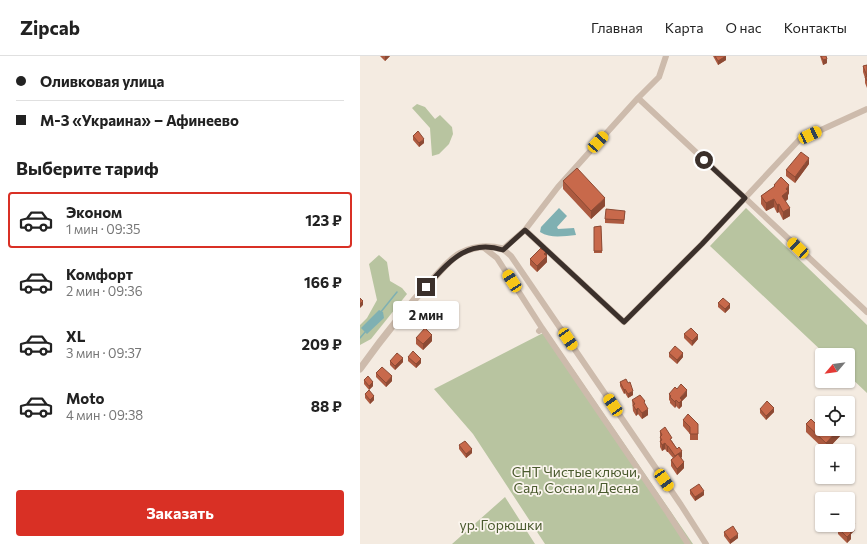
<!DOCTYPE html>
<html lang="ru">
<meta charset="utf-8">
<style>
body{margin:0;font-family:Commissioner,sans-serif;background:#f6f6f6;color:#222;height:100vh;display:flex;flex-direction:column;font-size:15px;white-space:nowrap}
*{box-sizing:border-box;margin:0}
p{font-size:13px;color:#767676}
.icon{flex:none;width:22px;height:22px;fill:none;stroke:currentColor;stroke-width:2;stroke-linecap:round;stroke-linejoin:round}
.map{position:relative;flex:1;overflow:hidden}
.side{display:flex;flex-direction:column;background:#fff;width:360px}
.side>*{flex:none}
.hud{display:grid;align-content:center;height:88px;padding:0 16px;background:#fff}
.needle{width:26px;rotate:241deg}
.tools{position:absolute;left:455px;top:292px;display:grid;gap:8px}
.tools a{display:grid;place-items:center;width:40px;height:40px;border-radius:4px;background:#fff;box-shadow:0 1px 3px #0004;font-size:20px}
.end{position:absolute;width:18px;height:18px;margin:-9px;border:5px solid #3b302b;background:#fff;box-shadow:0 0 0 2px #fff}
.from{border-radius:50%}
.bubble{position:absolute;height:28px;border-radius:4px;background:#fff;box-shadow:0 1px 3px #0004;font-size:13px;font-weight:700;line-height:28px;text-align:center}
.car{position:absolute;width:12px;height:24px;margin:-12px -6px;border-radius:5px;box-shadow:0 0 3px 1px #0007;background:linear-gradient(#f5c518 24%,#345 0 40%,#f5c518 0 76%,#345 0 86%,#f5c518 0)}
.hud b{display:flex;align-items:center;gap:14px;height:38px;font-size:15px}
.hud b+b{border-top:1px solid #e0e0e0}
.hud i{width:10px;height:10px;background:#222}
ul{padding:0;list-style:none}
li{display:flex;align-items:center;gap:12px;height:56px;margin:0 8px 6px;padding:0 8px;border:2px solid transparent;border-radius:4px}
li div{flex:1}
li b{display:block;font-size:15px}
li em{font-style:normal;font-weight:700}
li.active{border-color:#d93025}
li>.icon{width:36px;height:36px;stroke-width:1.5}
h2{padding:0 16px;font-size:18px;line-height:48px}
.cta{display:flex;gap:8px;margin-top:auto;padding:8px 16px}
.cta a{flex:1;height:46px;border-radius:4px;background:#d93025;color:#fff;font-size:16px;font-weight:700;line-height:46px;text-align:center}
header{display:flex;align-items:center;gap:24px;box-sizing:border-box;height:56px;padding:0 20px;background:#fff;border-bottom:1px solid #e0e0e0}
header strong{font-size:19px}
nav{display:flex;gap:22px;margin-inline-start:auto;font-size:14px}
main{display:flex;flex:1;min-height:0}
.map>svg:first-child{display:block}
</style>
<header>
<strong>Zipcab</strong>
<nav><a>Главная</a><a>Карта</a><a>О нас</a><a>Контакты</a></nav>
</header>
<main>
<section class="side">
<div class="hud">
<b><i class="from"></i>Оливковая улица</b>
<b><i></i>М-3 «Украина» – Афинеево</b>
</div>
<h2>Выберите тариф</h2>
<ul>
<li class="active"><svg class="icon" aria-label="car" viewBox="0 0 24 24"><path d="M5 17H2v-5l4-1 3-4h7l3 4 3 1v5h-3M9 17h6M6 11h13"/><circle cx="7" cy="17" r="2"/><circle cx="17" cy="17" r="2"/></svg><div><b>Эконом</b><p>1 мин · 09:35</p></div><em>123 ₽</em></li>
<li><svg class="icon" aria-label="car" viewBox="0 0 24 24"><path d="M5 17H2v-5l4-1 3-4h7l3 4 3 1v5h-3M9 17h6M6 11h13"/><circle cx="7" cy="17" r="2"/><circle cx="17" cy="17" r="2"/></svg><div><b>Комфорт</b><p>2 мин · 09:36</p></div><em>166 ₽</em></li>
<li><svg class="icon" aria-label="car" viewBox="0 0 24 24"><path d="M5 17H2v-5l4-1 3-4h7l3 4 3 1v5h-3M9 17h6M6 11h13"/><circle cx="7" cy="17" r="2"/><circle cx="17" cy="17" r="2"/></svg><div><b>XL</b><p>3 мин · 09:37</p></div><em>209 ₽</em></li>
<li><svg class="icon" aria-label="car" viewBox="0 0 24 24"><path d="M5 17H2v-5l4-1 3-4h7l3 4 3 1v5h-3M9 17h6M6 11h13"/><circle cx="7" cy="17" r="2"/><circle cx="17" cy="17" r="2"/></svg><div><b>Moto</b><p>4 мин · 09:38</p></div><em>88 ₽</em></li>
</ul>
<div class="cta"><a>Заказать</a></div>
</section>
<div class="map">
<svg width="507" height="488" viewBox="0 0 507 488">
<rect width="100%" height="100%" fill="#f4ebe1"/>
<path fill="#b8c4a0" d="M57,48L65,51L75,63L80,59L92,71L93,78L89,88L79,98L72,100L70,72L52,52Z
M386,152L507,269V337L488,319V299H466L350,190Z
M19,199L27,206L30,225L42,232L47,238L11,283L0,289V269L7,262L17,244L9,208Z
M187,275L333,488H185L113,378L74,333Z
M145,441L175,488H92Z"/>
<path fill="#7fb0b2" d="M199,152L207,160L197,171L198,173L214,172L216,179C204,180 191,183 180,176L181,171Z
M19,254L23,256L24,262L7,278L1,272Z"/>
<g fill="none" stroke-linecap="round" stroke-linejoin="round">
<path stroke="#7fb0b2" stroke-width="1.5" d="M20,257L37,236
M0,282L6,275"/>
<path stroke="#cdbbac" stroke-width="6" d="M278,42L507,256
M165,174L198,131L278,42L299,21L306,0
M123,191L137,202L182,272L179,275
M182,272L308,457L328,488
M346,488L321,449L151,200L143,193L165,174L264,266L342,188L439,84L507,53"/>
<path stroke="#cdbbac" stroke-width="7" d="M0,313C22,282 46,252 72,224C81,215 89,203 101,197C114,190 128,189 143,193"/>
</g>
<path fill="#ac5a40" d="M20,0H30L25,5Z
M353,0H366V4L358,9Z
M460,0H466L467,7L463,9Z
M507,9V32L505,27V22L503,16V10Z
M53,80L64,87L59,91L53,84Z
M449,108L435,127L426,120V114Z
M203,125L245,150L231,163L203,133Z
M414,129L429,137L428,139V143L425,145L430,160L423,164L419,156L417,157L414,151L406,155L401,148V140L414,131Z
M265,155L264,168L245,167V163Z
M241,170L242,197H234V171Z
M187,201V206L177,216L170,209V203Z
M358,247L370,252L365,257L358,251Z
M68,262L81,268L76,273L68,266Z
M324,278L338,283L332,290L324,282Z
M56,282L72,285L63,294L56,288Z
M309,297L323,301L317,308L309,301Z
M48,301L61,307L56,312L48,305Z
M30,305L43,306L35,314L30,309Z
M16,317L32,325L26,331L16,321Z
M4,324L13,330L9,334L4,328Z
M260,326L273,339L268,342L265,337L264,338L260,330Z
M5,338L14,344L10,348L5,342Z
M309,338L327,340L322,345V350L319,353L316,350L315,352L310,347V345L309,344Z
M272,344L285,348L288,359L282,363L278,358L276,360L273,355Z
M400,353L414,356L406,364L400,357Z
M323,364L338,368V384H330V378L323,370Z
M446,368H456L480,373V380L466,395L446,376Z
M300,375L312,385L322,401L321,402L324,412L317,419L311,410V404L313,402L308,396H307L305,393L302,395L300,391Z
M99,389L112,397L106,402L99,393Z
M330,434L344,439L335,445L330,438Z
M479,469H488L495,474L491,478V483L487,487L478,478V472L479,471Z
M364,476L378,482L370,488L364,480Z"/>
<path fill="#8c4a34" d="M25,0H30L25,5Z
M366,0V4L358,9V5Z
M467,3V7L463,9V4Z
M64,83V87L59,91V87Z
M449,102V108L435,127V121Z
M429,129V137L428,139V143L422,149V140L426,133Z
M245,142V150L231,163V155Z
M414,143V151L406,155V147Z
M419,148V156L417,157V149Z
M430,152V160L423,164V156Z
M187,195V206L177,216V210L184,198Z
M3,245V249L0,252V248Z
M370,248V252L365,257V253Z
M81,264V268L76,273V269Z
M72,279V285L63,294V288Z
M338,279V283L332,290V285Z
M323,297V301L317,308V304Z
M43,302V306L35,314V310Z
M61,303V307L56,312V308Z
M32,320V325L26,331V327Z
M13,326V330L9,334V330Z
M265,333V337L264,338V334Z
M327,334V340L322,345V350L319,353L320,342Z
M273,335V339L268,342V338Z
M14,340V344L10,348V344Z
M316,344V350L315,352V346Z
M278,352V358L276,360V354Z
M414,352V356L406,364V360Z
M288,353V359L282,363V357Z
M479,373H480V380L466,395V387Z
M305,387V393L302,395V389Z
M307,390H308V396H307Z
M112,393V397L106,402V398Z
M322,395V401L315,406V400Z
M324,406V412L317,419V413Z
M344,435V439L335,445V441Z
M495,468V474L491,478V483L487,487V481L488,474Z
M378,478V482L370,488V484Z"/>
<path fill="#c8694b" stroke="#8c4a34" d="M355,0H366L358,5Z
M461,0H466L467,3L463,4Z
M507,9V25L505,21L507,20L503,10Z
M58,75L64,83L59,87L53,80Z
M441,96L449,102L435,121L426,114Z
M217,112L245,142L231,155L203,125Z
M421,121L429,129L426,133L428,135L422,140L430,152L423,156L419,148L417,149L414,143L406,147L401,140L415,130L414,129Z
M246,153L265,155L264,164L245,163Z
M241,170L242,195H234V171Z
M181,192L182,194L184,192L187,195L184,198L187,200L177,210L170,203Z
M0,242L3,245L0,248Z
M363,242L370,248L365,253L358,247Z
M73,257L81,264L76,269L68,262Z
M65,272L72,279L63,288L56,282Z
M331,272L338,279L332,285L324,278Z
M315,290L323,297L317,304L309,297Z
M53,295L61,303L56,308L48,301Z
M37,297L43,302L35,310L30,305Z
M22,311L32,320L26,327L16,317Z
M8,320L13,326L9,330L4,324Z
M266,323L268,327L270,326L273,335L268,338L265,333L264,334L260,326Z
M321,328L327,334L320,342L322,344L319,347L316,344L315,346L310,341L311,340L309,338L315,331L317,333Z
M9,334L14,340L10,344L5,338Z
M280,339L285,345L284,346L288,353L282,357L278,352L276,354L273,349L275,348L272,344Z
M407,345L414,352L406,360L400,353Z
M328,358L338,368V378H330V371L323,364Z
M462,361V373H479L466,387L446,368L451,363L456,368Z
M305,371L312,382L310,383L317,393L319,391L322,395L315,400L308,390H307L305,387L302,389L300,385L302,384L300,381L302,379L300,375Z
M105,385L112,393L106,398L99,389Z
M318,398L324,406L317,413L311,404Z
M339,428L344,435L335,441L330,434Z
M488,460L495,468L488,474L491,477L487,481L478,472L481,469H488Z
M373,470L378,478L370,484L364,476Z"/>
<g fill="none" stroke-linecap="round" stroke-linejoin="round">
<path stroke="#3b302b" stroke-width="5" d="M66,231C88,207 107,182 143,194L165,174L264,266L342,188L385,142L344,104"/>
</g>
<g text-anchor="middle" stroke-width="3.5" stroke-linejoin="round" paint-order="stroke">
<g font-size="14" fill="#4a5a2e" stroke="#fbf5ee">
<text x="216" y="421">СНТ Чистые ключи,<tspan x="216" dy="16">Сад, Сосна и Десна</tspan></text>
<text x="141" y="474">ур. Горюшки</text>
</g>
</g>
</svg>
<div class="tools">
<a><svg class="needle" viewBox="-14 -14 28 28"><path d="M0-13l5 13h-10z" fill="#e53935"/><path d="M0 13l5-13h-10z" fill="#767676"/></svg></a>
<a><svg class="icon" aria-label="locate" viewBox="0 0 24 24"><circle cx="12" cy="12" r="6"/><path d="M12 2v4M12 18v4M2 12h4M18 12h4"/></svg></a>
<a>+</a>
<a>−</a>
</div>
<i class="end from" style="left:344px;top:104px"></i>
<i class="end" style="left:66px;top:231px"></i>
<div class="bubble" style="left:33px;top:245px;width:66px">2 мин</div>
<i class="car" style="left:450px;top:79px;rotate:65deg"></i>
<i class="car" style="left:238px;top:86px;rotate:42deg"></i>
<i class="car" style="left:438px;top:192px;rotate:313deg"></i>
<i class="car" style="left:152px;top:225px;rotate:327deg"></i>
<i class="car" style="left:208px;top:283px;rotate:146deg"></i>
<i class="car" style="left:253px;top:349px;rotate:326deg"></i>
<i class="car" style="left:304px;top:424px;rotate:145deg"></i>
</div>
</main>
